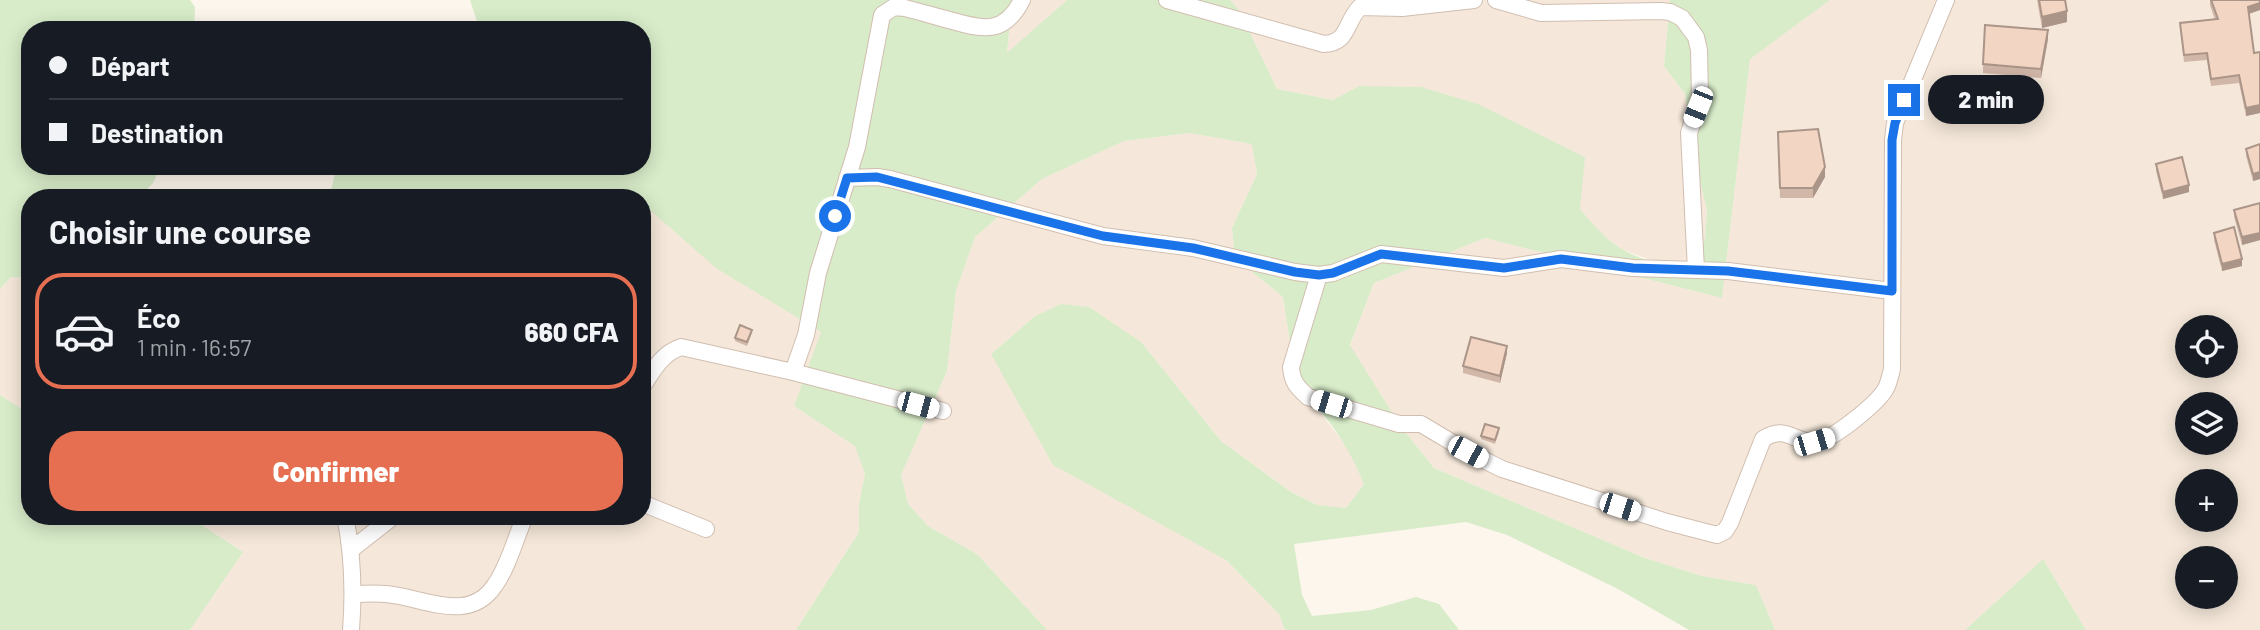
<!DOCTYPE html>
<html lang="fr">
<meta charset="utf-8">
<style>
body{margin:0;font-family:Barlow,sans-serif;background:#242831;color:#f1f3f6;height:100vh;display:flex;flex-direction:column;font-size:26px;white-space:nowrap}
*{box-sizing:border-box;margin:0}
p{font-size:23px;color:#9ea1a6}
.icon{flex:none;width:38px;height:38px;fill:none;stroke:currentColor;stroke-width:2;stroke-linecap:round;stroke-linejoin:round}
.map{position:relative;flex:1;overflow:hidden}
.panel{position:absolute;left:21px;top:189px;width:630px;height:336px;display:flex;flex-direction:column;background:#171b24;border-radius:28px;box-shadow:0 4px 18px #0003}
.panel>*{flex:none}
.top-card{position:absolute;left:21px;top:21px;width:630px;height:154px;border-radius:28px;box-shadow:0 4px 18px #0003;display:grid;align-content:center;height:154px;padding:0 28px;background:#171b24}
.buttons{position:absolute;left:2175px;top:315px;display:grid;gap:14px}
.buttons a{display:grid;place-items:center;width:63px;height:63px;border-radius:50%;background:#171b24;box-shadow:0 4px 18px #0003;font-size:35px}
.end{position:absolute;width:32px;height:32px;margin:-16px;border:9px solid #1a73e8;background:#fff;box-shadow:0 0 0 4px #fff}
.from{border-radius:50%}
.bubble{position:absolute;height:49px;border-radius:24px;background:#171b24;box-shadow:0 4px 18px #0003;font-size:23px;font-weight:800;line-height:49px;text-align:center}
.car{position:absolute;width:21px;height:42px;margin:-21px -10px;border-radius:9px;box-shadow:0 0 5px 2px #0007;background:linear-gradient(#fff 24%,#345 0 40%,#fff 0 76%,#345 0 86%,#fff 0)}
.top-card b{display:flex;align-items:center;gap:24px;height:66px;font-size:26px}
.top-card b+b{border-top:2px solid #363941}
.top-card i{width:18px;height:18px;background:#f1f3f6}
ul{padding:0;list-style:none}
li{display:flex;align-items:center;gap:21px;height:116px;margin:0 14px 10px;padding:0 14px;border:4px solid transparent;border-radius:28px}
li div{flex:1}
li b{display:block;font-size:26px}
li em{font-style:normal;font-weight:800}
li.current{border-color:#e76f51}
li>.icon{width:63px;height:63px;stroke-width:1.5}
h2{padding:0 28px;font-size:32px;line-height:84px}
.button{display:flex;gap:14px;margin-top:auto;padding:14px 28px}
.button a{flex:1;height:80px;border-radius:28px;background:#e76f51;color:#fff;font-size:28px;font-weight:800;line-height:80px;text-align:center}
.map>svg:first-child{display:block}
</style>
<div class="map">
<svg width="2260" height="630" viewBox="0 0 2260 630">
<rect width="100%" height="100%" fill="#fdf6ec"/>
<path fill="#f5e8da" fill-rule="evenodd" d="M1012,0H1067L1007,54Z
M1230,0H1670L1664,66L1685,94L1690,126V142L1707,208L1705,239L1696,270L1674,269L1621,249L1599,232L1580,209L1359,86L1333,100L1277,89L1239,10Z
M1830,0H2260V630H2086L2043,559L1965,630H1775L1756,585L1702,576L1645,558L1434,468L1399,424L1350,346L1374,283L1485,238L1722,298L1750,58ZM2188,327H2226V366H2188ZM2188,404H2226V443H2188ZM2188,481H2226V520H2188ZM2188,558H2226V597H2188Z
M933,48L794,406L856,446L865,474L859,504V532L796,630H190L243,552L188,516H642V203L673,229Z
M1191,133L1253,144L1257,174L1232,228L1235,258L1283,297L1297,388L1308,397L1353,455L1364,484L1346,508L1317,505L1291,492L1221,441L1141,342L1061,304L1035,316L991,354L1200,544L1226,560L1279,614L1285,630H1047L977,554L928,526L908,504L901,475L947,371L956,291L975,237L1042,179L1124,141Z
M11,277L30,278V414L0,395V289Z"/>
<path fill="#d8ecc9" d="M0,0H190L195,7L194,30H30V166H161L153,183L138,198H30V278L11,277L0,289Z
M470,0H1012L1007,53L1067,0H1230L1239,10L1277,89L1333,100L1359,86L1421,87L1478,104L1585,157L1580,209C1592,223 1604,238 1620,248C1640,260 1672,269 1695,270L1705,239L1707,209L1690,142V125L1685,94L1664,66L1670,0H1830L1750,59L1722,298L1485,238L1374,283L1350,345L1399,424L1434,468L1645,558L1702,576L1756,585L1775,630H1689L1618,589L1507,535L1466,522L1294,544L1302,595L1312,616L1371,610L1416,597L1439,604L1459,630H1285L1279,614L1226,560L1053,465L991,354L1035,316L1061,304L1089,307L1141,342L1221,441L1291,492L1317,505L1346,508L1364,484C1350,449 1327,413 1297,388L1283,297L1235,258L1232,228L1257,174L1252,144L1190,133L1124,141L1042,179L975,237L956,291L947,371L901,475L908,504L928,526L977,554L1047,630H796L859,532V504L865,474L855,446L794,406L821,332L716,268L642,203V198H636L632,194L624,198H329L337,166H642V30H480Z
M0,395L30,414V516H188L243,552L190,630H0Z
M2043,559L2086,630H1965Z"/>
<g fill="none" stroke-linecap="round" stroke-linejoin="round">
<defs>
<path id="minor" d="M1167,0L1324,44C1349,43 1345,22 1360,7L1402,8L1474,0
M1496,0L1541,13L1661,11L1670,12L1682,18L1696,37L1699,50L1700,98L1689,133L1696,270
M847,178L877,177L890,179L1103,236L1193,248L1295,272L1319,275L1333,273L1381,254L1504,268L1561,259L1633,268L1728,271L1892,291
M1319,275L1291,367C1292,382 1297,387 1308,397L1399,424H1421L1468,452L1502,469L1667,522L1717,535L1725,531L1730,523L1763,439C1786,424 1794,443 1815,442C1832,441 1876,404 1885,390C1889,384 1890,376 1892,369L1893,140L1895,123L1946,0
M793,372L806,335L818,273L857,147L882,15L894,7L905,8C921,12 937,17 953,21C984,30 1005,34 1022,0
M642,387C653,371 661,354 681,347L793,372L943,411
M642,503L706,529
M345,516C353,555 354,591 351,630
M352,549L394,516
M354,594C364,594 375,593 386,594C423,597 469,625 495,585C508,567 516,537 525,516"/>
</defs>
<use href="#minor" stroke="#d1beb0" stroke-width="18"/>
<use href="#minor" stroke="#fff" stroke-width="16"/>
</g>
<path fill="#d1b7a8" d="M2037,0H2065L2067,22L2042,28Z
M2210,0H2260V10L2249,14L2254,53L2260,52V113L2246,116L2239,83L2211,86L2207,60L2184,62L2180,23L2215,20L2210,5Z
M2048,39L2041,78L1983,73V64Z
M1778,132L1825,177L1813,198H1780Z
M2260,144V179L2253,181L2246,156V149Z
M2156,164L2189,192L2163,199L2156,171Z
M2260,203V240L2242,245L2234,217V210Z
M2214,233L2242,266L2222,271L2214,240Z
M752,333L747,346L735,341V338Z
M1507,353L1500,383L1463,373V366Z
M1499,432L1495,444L1481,439V436Z"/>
<path fill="#aa9588" d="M2260,3V10L2248,14V7Z
M2067,11V22L2042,28V17Z
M2048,30V39L2041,78V69Z
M2260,105V113L2246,116V108Z
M1825,167V177L1813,198V188Z
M2260,172V179L2253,181V174Z
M2189,185V192L2163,199V192Z
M2260,233V240L2242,245V237Z
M2242,259V266L2222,271V264Z
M1507,346V353L1500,383V376Z"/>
<path fill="#f3d5c3" stroke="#aa9588" stroke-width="2" d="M2039,0H2065L2067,11L2042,17Z
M2211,0H2260V3L2248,7L2254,53L2260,52V105L2246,108L2239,75L2211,79L2207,53L2184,55L2180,23L2218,19Z
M1985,25L2048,30L2041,69L1983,64Z
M1818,129L1825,167L1813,188H1780L1778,132Z
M2260,144V172L2253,174L2246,149Z
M2182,157L2189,185L2163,192L2156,164Z
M2260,203V233L2242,237L2234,210Z
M2234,227L2242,259L2222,264L2214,233Z
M740,325L752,330L747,342L735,338Z
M1471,337L1507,346L1500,376L1463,366Z
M1485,424L1499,428L1495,440L1481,436Z"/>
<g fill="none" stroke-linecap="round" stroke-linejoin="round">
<path stroke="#1a73e8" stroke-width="9" d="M835,216L847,178L877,177L1103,236L1193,248L1295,272L1319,275L1333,273L1381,254L1504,268L1561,259L1633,268L1728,271L1892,291V140L1895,123L1904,100"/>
</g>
</svg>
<div class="buttons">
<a><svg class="icon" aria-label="locate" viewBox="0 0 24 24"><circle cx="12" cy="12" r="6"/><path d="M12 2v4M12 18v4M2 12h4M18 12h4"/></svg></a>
<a><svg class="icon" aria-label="layers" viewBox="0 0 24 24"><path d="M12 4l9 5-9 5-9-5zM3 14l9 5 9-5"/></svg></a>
<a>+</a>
<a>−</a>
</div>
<i class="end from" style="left:835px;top:216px"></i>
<i class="end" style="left:1904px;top:100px"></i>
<div class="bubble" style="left:1928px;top:75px;width:116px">2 min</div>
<i class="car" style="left:1698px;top:107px;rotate:202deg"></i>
<i class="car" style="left:1331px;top:404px;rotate:287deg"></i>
<i class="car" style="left:918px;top:405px;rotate:105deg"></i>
<i class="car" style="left:1814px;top:442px;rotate:73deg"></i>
<i class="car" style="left:1468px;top:452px;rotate:118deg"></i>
<i class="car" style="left:1620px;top:507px;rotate:108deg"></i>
<div class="top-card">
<b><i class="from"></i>Départ</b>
<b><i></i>Destination</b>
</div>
<section class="panel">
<h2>Choisir une course</h2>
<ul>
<li class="current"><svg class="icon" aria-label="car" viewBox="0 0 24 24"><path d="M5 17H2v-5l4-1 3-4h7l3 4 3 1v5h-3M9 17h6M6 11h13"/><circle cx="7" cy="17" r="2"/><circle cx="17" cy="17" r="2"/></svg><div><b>Éco</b><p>1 min · 16:57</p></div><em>660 CFA</em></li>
</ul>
<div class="button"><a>Confirmer</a></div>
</section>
</div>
